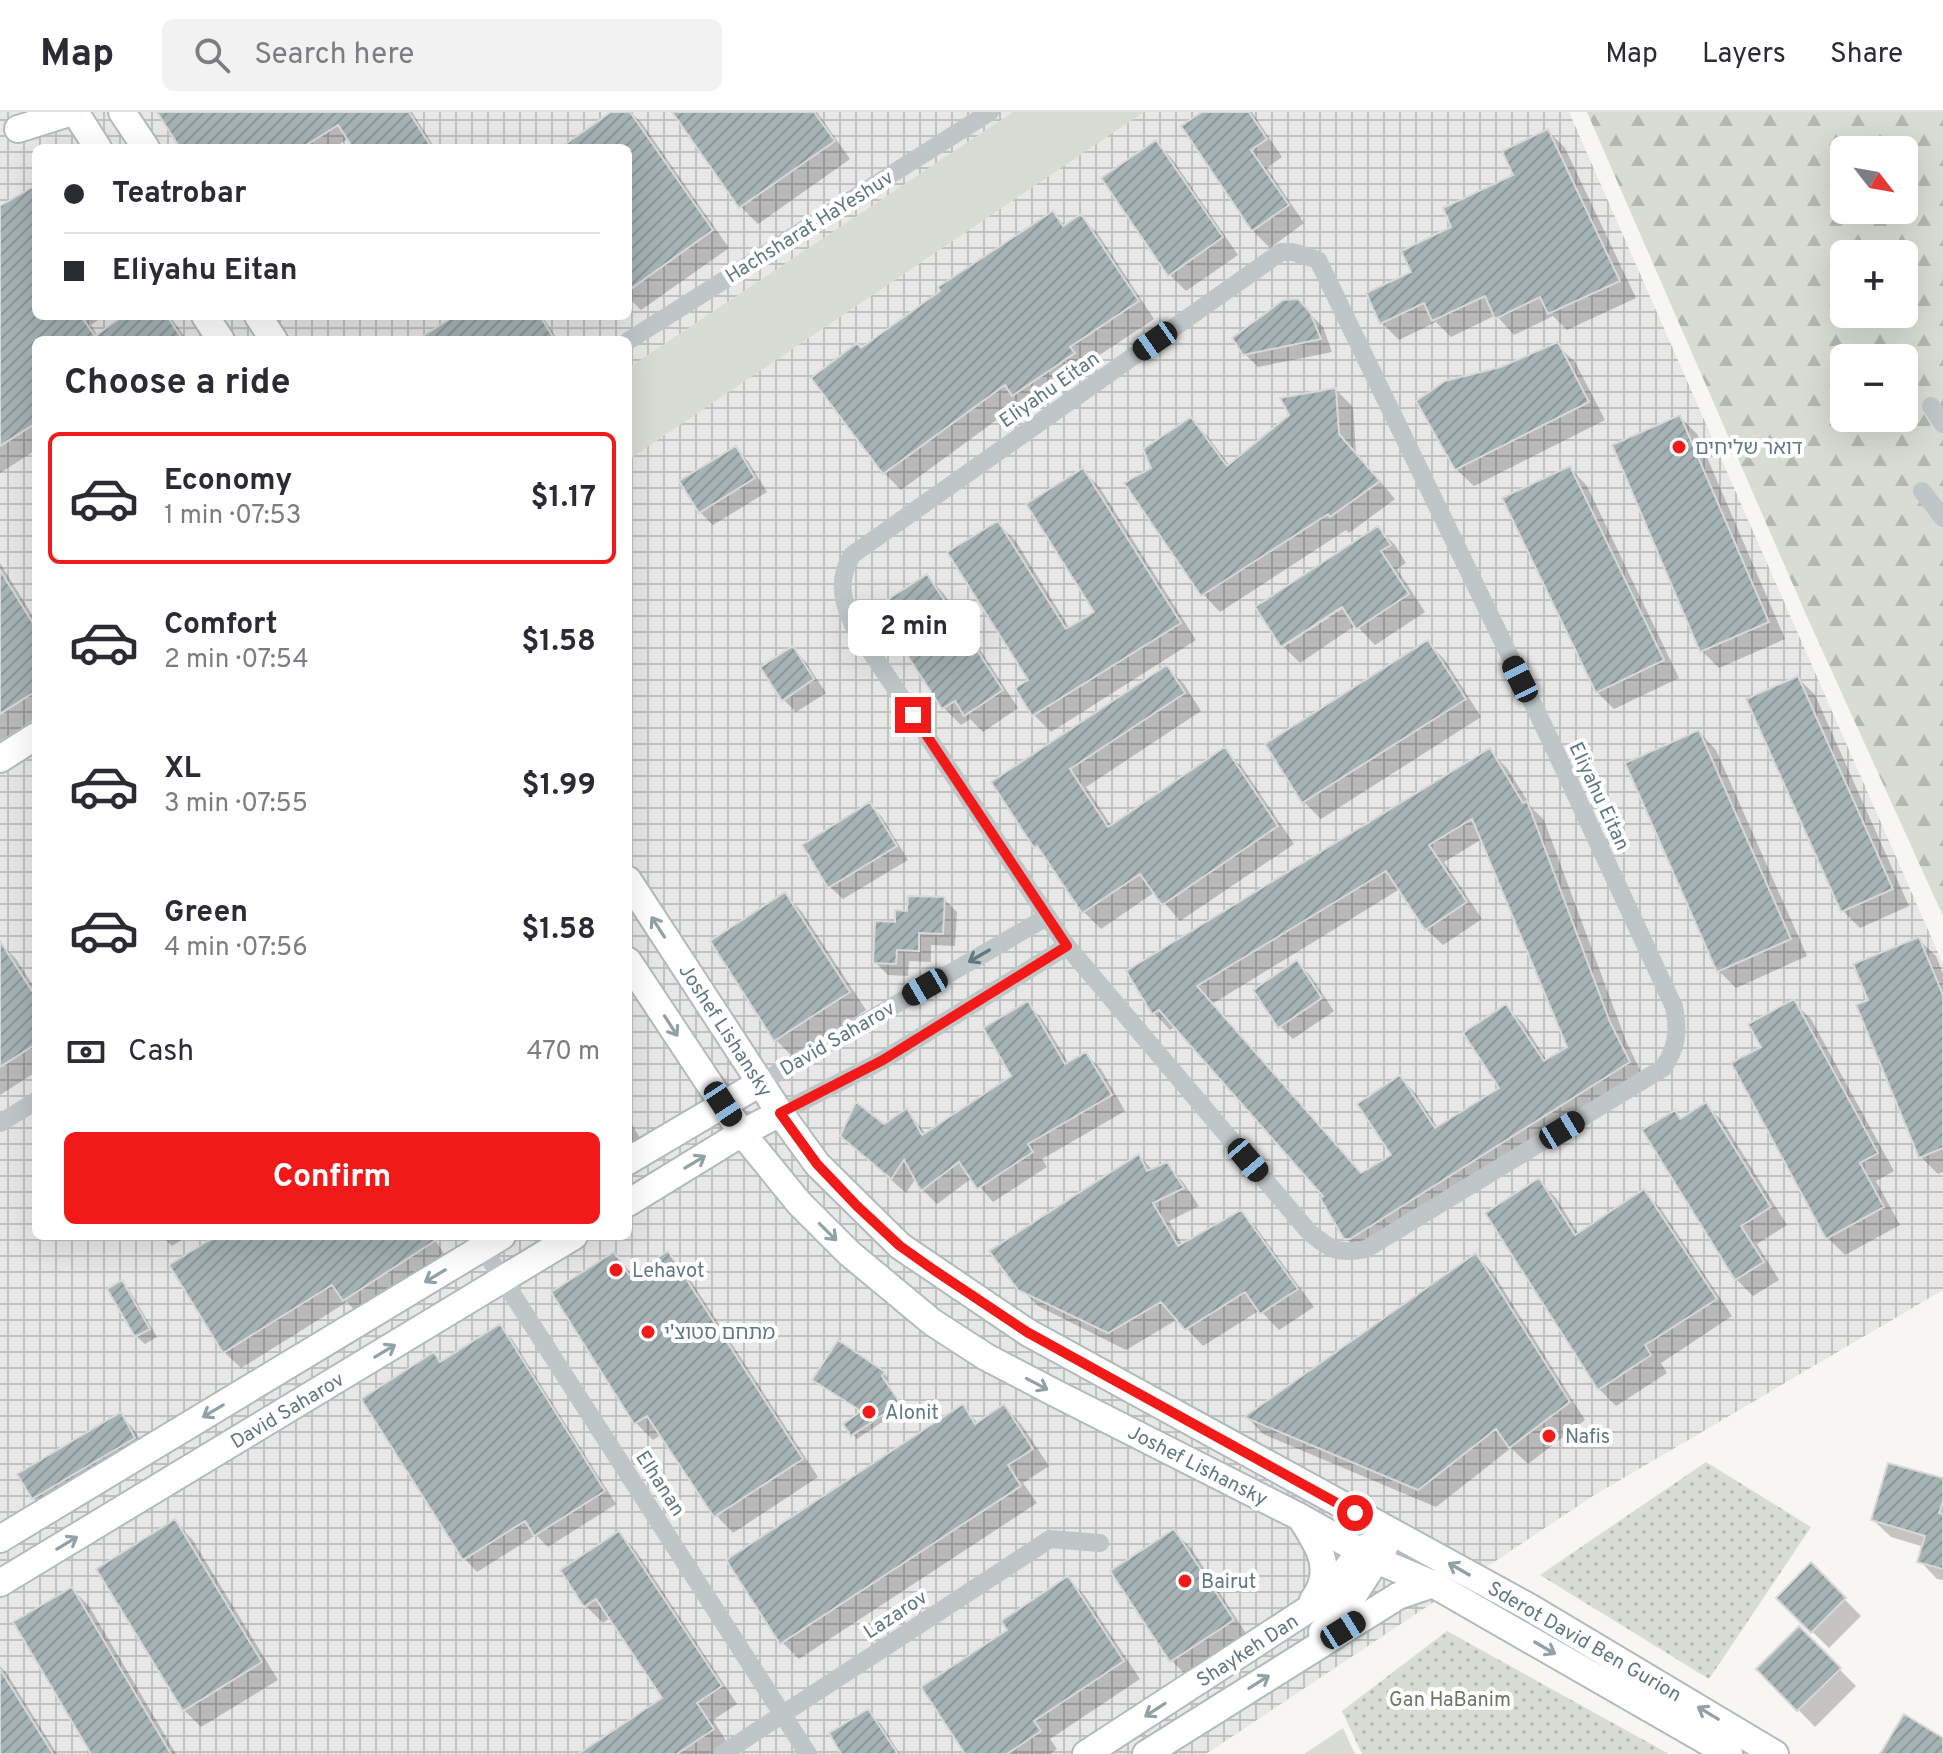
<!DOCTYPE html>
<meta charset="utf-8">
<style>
body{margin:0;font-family:Overpass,"Noto Sans Hebrew",sans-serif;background:#f2f2f3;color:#2b2b33;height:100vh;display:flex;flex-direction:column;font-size:30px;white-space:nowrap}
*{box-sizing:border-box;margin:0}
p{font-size:26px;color:#7c7c81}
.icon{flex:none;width:44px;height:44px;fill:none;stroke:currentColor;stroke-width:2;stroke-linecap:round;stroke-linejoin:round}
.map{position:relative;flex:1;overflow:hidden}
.panel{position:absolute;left:32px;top:224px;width:600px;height:904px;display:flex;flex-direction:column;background:#fff;border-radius:12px;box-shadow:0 8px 32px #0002}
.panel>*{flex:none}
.guide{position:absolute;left:32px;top:32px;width:600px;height:176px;border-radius:12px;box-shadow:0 8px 32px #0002;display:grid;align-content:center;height:176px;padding:0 32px;background:#fff}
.needle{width:52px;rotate:121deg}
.controls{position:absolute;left:1830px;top:24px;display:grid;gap:16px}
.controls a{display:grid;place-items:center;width:88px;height:88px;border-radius:12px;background:#fff;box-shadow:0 8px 32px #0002;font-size:40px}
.end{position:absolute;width:36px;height:36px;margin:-18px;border:10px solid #f21a18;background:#fff;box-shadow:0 0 0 4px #fff}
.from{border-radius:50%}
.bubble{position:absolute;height:56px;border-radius:12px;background:#fff;box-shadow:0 8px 32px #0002;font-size:26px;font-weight:700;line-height:56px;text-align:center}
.car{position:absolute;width:24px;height:48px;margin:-24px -12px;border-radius:10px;box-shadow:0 0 6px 2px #0007;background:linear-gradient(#222 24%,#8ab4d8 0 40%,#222 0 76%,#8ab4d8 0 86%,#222 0)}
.guide b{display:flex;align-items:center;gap:28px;height:76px;font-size:30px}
.guide b+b{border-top:2px solid #e1e1e2}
.guide i{width:20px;height:20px;background:#2b2b33}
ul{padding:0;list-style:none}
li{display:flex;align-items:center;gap:24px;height:132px;margin:0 16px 12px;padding:0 16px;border:4px solid transparent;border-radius:12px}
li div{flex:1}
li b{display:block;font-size:30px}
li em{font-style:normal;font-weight:700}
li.selected{border-color:#f21a18}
li>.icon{width:72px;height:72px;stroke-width:1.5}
h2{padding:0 32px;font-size:36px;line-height:96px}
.pay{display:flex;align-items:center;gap:20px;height:88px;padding:0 32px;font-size:30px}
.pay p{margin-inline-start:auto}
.action{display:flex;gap:16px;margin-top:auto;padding:16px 32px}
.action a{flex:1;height:92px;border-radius:12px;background:#f21a18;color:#fff;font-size:32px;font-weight:700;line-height:92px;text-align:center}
header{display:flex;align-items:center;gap:48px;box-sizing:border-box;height:112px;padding:0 40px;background:#fff;border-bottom:2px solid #e1e1e2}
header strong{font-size:38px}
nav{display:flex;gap:44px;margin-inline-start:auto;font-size:28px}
.search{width:560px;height:72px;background:#f2f2f3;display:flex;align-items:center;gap:20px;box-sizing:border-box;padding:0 28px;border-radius:12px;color:#7c7c81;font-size:30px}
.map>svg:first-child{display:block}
</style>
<header>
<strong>Map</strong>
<div class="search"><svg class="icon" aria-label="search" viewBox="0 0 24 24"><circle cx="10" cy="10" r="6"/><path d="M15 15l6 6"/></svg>Search here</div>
<nav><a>Map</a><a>Layers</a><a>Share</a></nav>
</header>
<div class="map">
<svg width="1943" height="1642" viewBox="0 0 1943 1642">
<defs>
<pattern id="industrial-grid" width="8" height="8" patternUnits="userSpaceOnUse" patternTransform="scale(2)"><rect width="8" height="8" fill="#e7e8e6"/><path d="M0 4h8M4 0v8" fill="none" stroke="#bec1c0"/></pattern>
<pattern id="forest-firs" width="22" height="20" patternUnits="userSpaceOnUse" patternTransform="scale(2)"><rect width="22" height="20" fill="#d8dcd2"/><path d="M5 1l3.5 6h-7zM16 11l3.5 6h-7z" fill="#b2b7b0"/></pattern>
<pattern id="park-dots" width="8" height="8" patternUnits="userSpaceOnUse" patternTransform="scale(2)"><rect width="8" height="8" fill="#d8dcd2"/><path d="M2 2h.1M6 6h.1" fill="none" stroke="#b2b7b0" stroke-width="1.8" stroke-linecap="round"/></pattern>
<pattern id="building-hatch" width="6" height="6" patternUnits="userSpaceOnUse" patternTransform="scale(2)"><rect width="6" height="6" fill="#a5b3b6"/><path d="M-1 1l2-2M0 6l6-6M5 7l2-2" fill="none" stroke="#8a9799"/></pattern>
</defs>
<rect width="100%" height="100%" fill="#f7f6f3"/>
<path fill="url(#industrial-grid)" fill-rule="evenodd" d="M0,0H1569L1943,852V1178L1593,1384L1206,1642H0ZM36,36H628V204H36ZM36,228H628V1124H36Z"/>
<path fill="#d8dcd2" d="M1013,0H1144L628,348V256Z
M1343,1616L1355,1642H1304Z"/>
<path fill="url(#forest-firs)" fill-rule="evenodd" d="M1587,0H1943V804L1804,498ZM1844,38H1904V98H1844ZM1844,142H1904V202H1844ZM1844,246H1904V306H1844Z"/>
<path fill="url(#park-dots)" d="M1706,1350L1811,1415L1709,1567L1540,1463Z
M1447,1519L1669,1642H1362L1342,1599Z"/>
<path fill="#0003" fill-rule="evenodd" d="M159,0H412L435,36H355L349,26L334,36H182Z
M614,0H630L641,10L729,136L641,198L628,185V36H563Z
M675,0H817L850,47L758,112L741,95Z
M1205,0H1252L1282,45L1267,56L1304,111L1270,136L1255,121L1184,15Z
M1548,19L1565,36L1636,186L1567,218L1553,204L1514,223L1496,203L1451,225L1436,210L1399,228L1382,211L1413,161L1454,116L1516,64Z
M1156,30L1173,48L1238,143L1186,179L1169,162Z
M36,77V204H104L91,213L98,224L127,204H170L187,228H36V338L0,361V97Z
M1052,101L1066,114L1081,105L1098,122L1154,207L1086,252L1090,259L1031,300L1021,290L901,378L884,361Z
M1297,189L1323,215L1332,240L1258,255L1245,242Z
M457,204H542L558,228H420Z
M1557,233L1575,250L1605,308L1474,374L1456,357L1501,257Z
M1336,278L1353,295L1356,341L1395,387L1349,421L1346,418L1220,500L1203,482L1153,357L1191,308L1208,325L1230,354Z
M1680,305L1697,322L1785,527L1719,556L1702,539Z
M735,337L748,349L767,380L713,413L700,400Z
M1570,356L1587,374L1679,566L1614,597L1597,580Z
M1083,358L1100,376L1196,528L1051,620L1034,603L1018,577L1031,569L997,411L1015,428L1070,517L1097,500Z
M1378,416L1395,433L1406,451L1397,457L1425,500L1375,533L1356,513L1300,551L1284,535L1351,491L1349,488L1284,531V535L1258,496Z
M0,451L36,509V606L0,629Z
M927,464L944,482L1018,596L983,620L970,607L961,613L944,596L888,510L898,503Z
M1428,531L1445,548L1481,605L1321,707L1304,690L1268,633Z
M792,536L805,549L826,581L796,600L783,587Z
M1166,555L1184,572L1201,599L1086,675L1112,715L1225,638L1242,655L1294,732L1180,809L1155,780L1101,817L1084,800L1047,745L1036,735L993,670Z
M1798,566L1815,583L1909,794L1860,816L1843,799Z
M1699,620L1716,638L1807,844L1736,876L1719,859Z
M1490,639L1507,656L1532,696L1544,708L1626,929L1645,968L1363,1143L1346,1126L1326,1085L1176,914L1170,918L1154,901ZM1482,727L1570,936L1547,949L1523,911L1506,895L1502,977L1438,1016L1416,982L1400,965L1393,1043L1362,1063L1212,892L1400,777L1426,817L1443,833L1482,807L1444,750Z
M870,693L882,705L908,748L843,787L830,775Z
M785,782L802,800L866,898L793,945L776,928L712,830Z
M944,787L957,800L955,834L931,833V850L909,849L908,864L888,863L875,850L897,812L909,801Z
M1918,827L1936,844L1943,862V1060L1938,1062L1921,1045L1870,889Z
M0,831L16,847L36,878V960L0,983Z
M1297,851L1310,863L1334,899L1293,927L1280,914Z
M1793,890L1811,907L1894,1059L1876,1069L1900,1113L1845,1143L1828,1126L1763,936Z
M1028,892L1042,907L1069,952L1086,942L1101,957L1125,999L1042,1047L1047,1055L993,1090L972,1066L937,1092L923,1078L916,1066L906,1081L857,1038L907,999L926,1022L1014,965Z
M1706,993L1723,1010L1787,1113L1757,1132L1779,1168L1753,1184L1736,1167L1674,1000L1682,1008Z
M628,1006L643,1031L628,1040Z
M1139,1044L1153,1058L1166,1052L1183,1070L1199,1094L1169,1109L1183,1134L1240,1100L1258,1118L1314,1195L1279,1218L1260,1198L1203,1234L1178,1207L1126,1238L1038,1194L1020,1176Z
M1538,1069L1556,1086L1579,1123L1644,1080L1661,1097L1732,1204L1661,1251L1667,1261L1616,1294L1599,1277Z
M162,1124H188L172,1134Z
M219,1124H433L447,1147L360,1204L347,1190L241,1256L224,1240Z
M667,1141L684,1158L818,1365L733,1421L716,1403L662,1322L653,1328L636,1311L614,1142L633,1163Z
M1476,1143L1493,1161L1585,1308L1528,1352L1511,1336L1436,1395L1263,1322L1247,1305Z
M122,1170L130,1179L157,1225L145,1232L136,1224Z
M499,1215L512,1227L616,1392L548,1435L536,1423L477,1460L465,1447L364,1287L434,1243L442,1251Z
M884,1261L888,1266L886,1270L903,1296L857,1327L853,1322L863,1300L819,1272Z
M962,1295L979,1312L1004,1295L1021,1312L1049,1354L1023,1371L1037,1391L799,1547L782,1530Z
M120,1303L133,1316L147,1339L46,1398L33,1386Z
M1943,1368V1468L1937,1467L1920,1449L1924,1435L1891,1425L1873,1408Z
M175,1410L192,1427L278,1568L201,1615L184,1598Z
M1173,1419L1191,1436L1249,1526L1189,1566L1172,1549Z
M619,1422L636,1439L737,1592L713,1608L730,1635L720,1642H582L665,1587L611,1505L603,1511L586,1494Z
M1811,1453L1861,1504L1829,1536L1778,1486Z
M1068,1467L1085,1484L1140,1567L1050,1627L1057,1637L1050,1642H967L1010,1519Z
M72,1477L89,1494L176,1642H93Z
M1799,1517L1856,1574L1815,1615L1759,1557Z
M0,1554L7,1562L57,1642H0Z
M868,1600L881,1612L900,1642H843Z"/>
<path fill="url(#building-hatch)" stroke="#d8d8d6" stroke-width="2" fill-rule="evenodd" d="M157,0H409L432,36H353L338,13L302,36H180Z
M611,0H630L713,118L628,179V36H560Z
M672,0H814L835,29L739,96Z
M1202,0H1249L1267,27L1251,38L1289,93L1252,119L1181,14Z
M1548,17L1620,169L1548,202L1540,185L1495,207L1485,184L1432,209L1424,191L1380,212L1366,181L1411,160L1401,139L1451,115L1443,96L1513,63L1502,39Z
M1156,28L1223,125L1168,164L1101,66Z
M36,73V204H81L95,224L123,204H167L183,228H36V311L0,334V94Z
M1053,99L1063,114L1081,102L1139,189L1070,235L1075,241L1012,284L1005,273L883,362L811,266L857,231L861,236L940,179L938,175Z
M1298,187L1310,200L1321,227L1243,243L1232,226L1283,188Z
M454,204H540L555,228H417Z
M1558,230L1589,290L1455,358L1416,289L1445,269L1501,255Z
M1336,276L1339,322L1380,369L1330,405L1328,402L1201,484L1124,371L1151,356L1143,337L1191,305L1227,354L1289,303L1280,286Z
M1680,303L1769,510L1700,540L1612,333Z
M736,334L755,366L699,401L679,369Z
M1570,354L1664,548L1596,581L1502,386Z
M1083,356L1181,511L1032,604L1015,576L1028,568L947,440L998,409L1066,517L1094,500L1026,392Z
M1378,414L1391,433L1381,439L1409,482L1356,517L1342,495L1281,535L1255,495Z
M0,458L36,516V579L0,602Z
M927,462L1003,578L964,604L955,589L942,597L885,509L896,502L887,488Z
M1428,528L1466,587L1302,691L1265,632Z
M793,534L814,567L782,589L760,555Z
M1167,553L1185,581L1070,657L1108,715L1225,635L1278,714L1162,793L1140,762L1082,801L1037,734L1034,736L991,670Z
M1798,564L1893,777L1841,800L1746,587Z
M1699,618L1791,827L1717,860L1625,651Z
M1490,636L1523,691L1527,689L1610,910L1630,950L1350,1127H1344L1320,1086L1323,1084L1159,898L1152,902L1126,859ZM1472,707L1567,935L1544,949L1506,892L1463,921L1499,976L1435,1016L1400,963L1357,992L1391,1043L1361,1061L1197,874L1386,759L1425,818L1467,790L1429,733Z
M870,690L897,734L828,776L802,733Z
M785,780L850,880L774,929L710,829Z
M908,784L945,785L943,822L919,821V839L897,838L896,852L873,851L875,809L895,810V798L907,799Z
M1919,825L1943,883V1036L1919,1046L1856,893L1868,888L1853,852Z
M0,829L36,885V932L0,955Z
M1297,848L1322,886L1278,916L1253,878Z
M1794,887L1878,1041L1860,1051L1884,1095L1826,1127L1731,951L1761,935L1748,912Z
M1028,889L1065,952L1086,940L1112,983L1028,1032L1033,1040L977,1077L959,1050L921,1079L904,1048L891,1067L840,1024L856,990L884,1012L907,996L922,1023L1011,964L983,916Z
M1706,990L1771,1095L1741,1114L1764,1150L1735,1168L1642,1018L1675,998L1680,1007Z
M1139,1042L1147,1059L1167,1050L1184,1076L1153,1091L1178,1134L1241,1098L1298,1177L1260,1202L1245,1180L1185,1218L1161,1190L1108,1221L1018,1178L989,1139Z
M1539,1066L1575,1123L1644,1077L1717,1187L1645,1233L1651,1243L1598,1278L1485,1101Z
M216,1124H442L343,1189L332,1173L223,1241L169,1153Z
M668,1139L803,1347L714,1405L647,1304L634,1312L551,1180L614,1140L629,1163Z
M1476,1141L1570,1290L1509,1336L1496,1317L1418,1378L1244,1305Z
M122,1168L150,1217L135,1225L107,1177Z
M500,1212L605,1379L534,1424L525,1409L463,1448L361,1287L434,1240L440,1250Z
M838,1228L885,1260L882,1264L900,1291L851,1324L843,1312L861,1299L812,1268Z
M963,1292L975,1312L1004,1292L1033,1337L1008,1353L1021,1374L780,1532L726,1448Z
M121,1300L135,1326L32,1387L17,1362Z
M1888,1351L1943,1366V1389L1939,1401L1943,1402V1457L1917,1450L1925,1424L1871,1408Z
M175,1407L262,1550L183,1599L96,1457Z
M1174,1417L1234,1508L1170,1550L1110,1459Z
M619,1419L722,1574L697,1591L714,1617L677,1642H578L662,1586L596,1487L584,1495L560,1458Z
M1811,1450L1846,1486L1811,1521L1776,1486Z
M1068,1464L1124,1549L1034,1609L1041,1619L1007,1642H965L921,1575L1007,1518L1001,1509Z
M72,1475L171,1642H91L13,1510Z
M1799,1514L1841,1556L1797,1599L1756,1557Z
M0,1557L53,1642H0Z
M868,1597L898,1642H841L829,1621Z
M1904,1602L1943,1626V1642H1880Z"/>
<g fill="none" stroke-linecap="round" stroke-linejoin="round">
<defs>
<path id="secondary" d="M75,0L98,36
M122,0L146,36
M18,17L72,0
M205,204L221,228
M258,204L274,228
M0,647L36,624
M628,768L780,1001L817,1052L900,1134L1027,1220L1529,1495L1775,1642
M628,849L742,1021L799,1091L849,1141L932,1210L986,1245L1055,1281L1300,1405L1376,1448L1433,1472L1729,1642
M628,1049L760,971
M628,1091L742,1021L780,1001
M1302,1408C1319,1434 1335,1459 1313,1488
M0,1427L502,1124
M0,1471L574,1124
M1322,1520L1342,1501L1384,1436
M1086,1642L1324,1487L1361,1438L1374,1431
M1146,1642L1398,1484L1433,1472"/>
</defs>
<use href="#secondary" stroke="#b1babd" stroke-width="30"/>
<path stroke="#bfc6c8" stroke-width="18" d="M1281,140H1293L1318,148L1547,621L1674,895C1679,919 1677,936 1663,956L1366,1137C1337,1143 1330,1137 1309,1120L1067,834L853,513C842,488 837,468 852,443Z
M628,229L990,0
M1931,294L1943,312
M1922,379L1943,406
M760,971L1047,805
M780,1001L883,948L1067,834
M0,1011L36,989
M475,1124L808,1642
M722,1642L1050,1427L1100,1431"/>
<use href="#secondary" stroke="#fff" stroke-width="26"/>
</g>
<defs><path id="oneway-shaft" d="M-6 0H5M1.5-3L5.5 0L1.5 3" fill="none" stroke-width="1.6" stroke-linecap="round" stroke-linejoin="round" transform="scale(2)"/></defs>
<g stroke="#8fa2a7">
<use href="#oneway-shaft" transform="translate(658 815) rotate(-123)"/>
<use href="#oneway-shaft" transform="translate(671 914) rotate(57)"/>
<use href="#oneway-shaft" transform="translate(695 1050) rotate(-31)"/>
<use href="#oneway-shaft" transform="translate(828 1120) rotate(45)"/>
<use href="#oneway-shaft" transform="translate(435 1164) rotate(149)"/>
<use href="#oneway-shaft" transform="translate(385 1239) rotate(-31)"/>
<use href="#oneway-shaft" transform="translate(1037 1272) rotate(28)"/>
<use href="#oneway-shaft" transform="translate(213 1299) rotate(149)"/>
<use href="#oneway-shaft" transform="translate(67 1431) rotate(-31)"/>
<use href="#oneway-shaft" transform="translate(1459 1457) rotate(-150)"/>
<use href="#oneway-shaft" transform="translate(1545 1536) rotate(30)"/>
<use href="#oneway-shaft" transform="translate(1259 1570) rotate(-32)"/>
<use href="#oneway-shaft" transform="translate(1155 1598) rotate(147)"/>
<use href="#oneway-shaft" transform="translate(1708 1601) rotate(-149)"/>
</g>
<use stroke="#5f7a81" href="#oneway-shaft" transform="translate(979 844) rotate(150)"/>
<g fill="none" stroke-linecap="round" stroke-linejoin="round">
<path stroke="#f21a18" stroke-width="10" d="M913,603L1067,834L883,948L780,1001L817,1052L857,1094L900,1134L934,1158L1027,1220L1355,1401"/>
</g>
<g fill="#f21a18" stroke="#fff" stroke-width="3">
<circle cx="1679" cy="335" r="8"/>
<circle cx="616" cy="1158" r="8"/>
<circle cx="648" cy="1220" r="8"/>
<circle cx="869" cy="1300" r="8"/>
<circle cx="1549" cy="1324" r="8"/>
<circle cx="1185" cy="1469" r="8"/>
</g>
<g text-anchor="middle" stroke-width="8" stroke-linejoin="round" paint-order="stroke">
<g font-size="20" fill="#5f7a81" stroke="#fff">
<text transform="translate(809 114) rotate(-32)" y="7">Hachsharat HaYeshuv</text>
<text transform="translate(1049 277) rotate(-35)" y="7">Eliyahu Eitan</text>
<text transform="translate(1600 684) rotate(65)" y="7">Eliyahu Eitan</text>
<text transform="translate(726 918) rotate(57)" y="7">Joshef Lishansky</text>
<text transform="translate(837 926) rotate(-30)" y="7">David Saharov</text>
<text transform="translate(287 1298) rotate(-31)" y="7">David Saharov</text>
<text transform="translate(1198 1353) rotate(27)" y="7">Joshef Lishansky</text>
<text transform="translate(661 1371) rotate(57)" y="7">Elhanan</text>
<text transform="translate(895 1502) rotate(-33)" y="7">Lazarov</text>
<text transform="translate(1585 1529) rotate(30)" y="7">Sderot David Ben Gurion</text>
<text transform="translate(1247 1538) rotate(-33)" y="7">Shaykeh Dan</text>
</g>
<g font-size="20" fill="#5f7a81" stroke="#fff" text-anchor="start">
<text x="1695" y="342">דואר שליחים</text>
<text x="632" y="1165">Lehavot</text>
<text x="664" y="1227">מתחם סטוצ'י</text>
<text x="885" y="1307">Alonit</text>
<text x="1565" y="1331">Nafis</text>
<text x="1201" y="1476">Bairut</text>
</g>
<g font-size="20" fill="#69785f" stroke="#fff">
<text x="1450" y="1594">Gan HaBanim</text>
</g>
</g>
</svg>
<div class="controls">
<a><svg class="needle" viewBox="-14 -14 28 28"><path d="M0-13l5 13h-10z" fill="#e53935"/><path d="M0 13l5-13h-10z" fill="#7c7c81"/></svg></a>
<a>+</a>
<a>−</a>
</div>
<i class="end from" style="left:1355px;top:1401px"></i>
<i class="end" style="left:913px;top:603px"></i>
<div class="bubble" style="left:848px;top:488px;width:132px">2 min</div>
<i class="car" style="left:1155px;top:229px;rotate:235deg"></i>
<i class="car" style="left:1520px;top:567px;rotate:334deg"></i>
<i class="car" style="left:925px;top:875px;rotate:240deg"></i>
<i class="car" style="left:723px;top:992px;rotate:147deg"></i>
<i class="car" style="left:1562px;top:1018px;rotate:59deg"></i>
<i class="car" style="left:1248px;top:1048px;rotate:140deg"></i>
<i class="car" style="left:1343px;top:1518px;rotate:58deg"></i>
<div class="guide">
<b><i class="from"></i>Teatrobar</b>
<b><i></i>Eliyahu Eitan</b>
</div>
<section class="panel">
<h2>Choose a ride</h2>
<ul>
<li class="selected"><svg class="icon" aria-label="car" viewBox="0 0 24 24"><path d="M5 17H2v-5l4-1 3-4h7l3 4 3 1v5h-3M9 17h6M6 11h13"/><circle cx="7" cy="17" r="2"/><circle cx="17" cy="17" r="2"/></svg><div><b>Economy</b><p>1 min · 07:53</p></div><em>$1.17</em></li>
<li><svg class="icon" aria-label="car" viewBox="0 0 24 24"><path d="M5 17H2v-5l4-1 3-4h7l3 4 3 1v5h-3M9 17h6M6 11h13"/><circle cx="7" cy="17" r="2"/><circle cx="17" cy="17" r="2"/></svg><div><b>Comfort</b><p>2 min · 07:54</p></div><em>$1.58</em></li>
<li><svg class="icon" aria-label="car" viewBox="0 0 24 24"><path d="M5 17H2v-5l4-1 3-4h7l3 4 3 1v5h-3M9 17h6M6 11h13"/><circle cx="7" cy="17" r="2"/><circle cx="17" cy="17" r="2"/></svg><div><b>XL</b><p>3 min · 07:55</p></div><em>$1.99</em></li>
<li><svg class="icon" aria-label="car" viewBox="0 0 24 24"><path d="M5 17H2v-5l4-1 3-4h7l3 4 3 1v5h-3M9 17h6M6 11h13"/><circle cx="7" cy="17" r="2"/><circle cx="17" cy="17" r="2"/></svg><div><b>Green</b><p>4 min · 07:56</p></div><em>$1.58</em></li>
</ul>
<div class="pay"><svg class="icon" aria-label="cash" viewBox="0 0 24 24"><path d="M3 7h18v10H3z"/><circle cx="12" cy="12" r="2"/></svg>Cash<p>470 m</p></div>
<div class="action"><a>Confirm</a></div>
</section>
</div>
